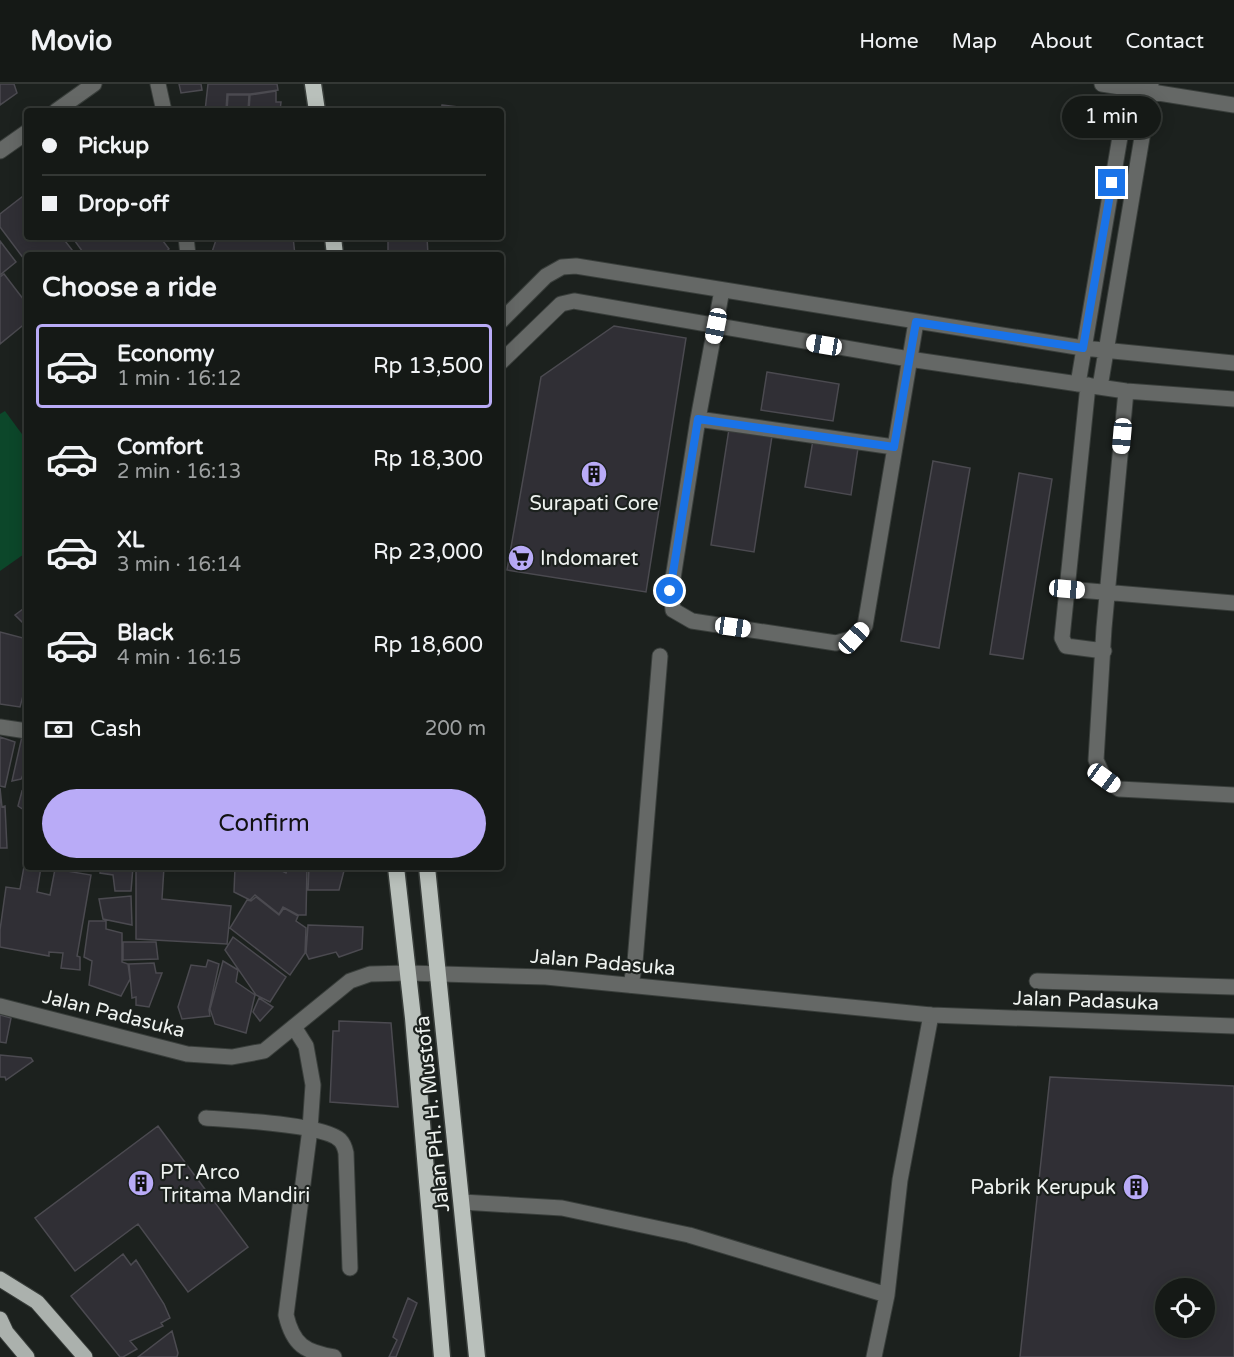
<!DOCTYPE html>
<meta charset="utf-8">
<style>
body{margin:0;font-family:"Varela Round",sans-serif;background:#1e221f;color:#f1f3f6;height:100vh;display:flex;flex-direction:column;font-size:22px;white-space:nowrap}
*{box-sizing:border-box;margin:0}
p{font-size:20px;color:#9da0a1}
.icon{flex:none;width:33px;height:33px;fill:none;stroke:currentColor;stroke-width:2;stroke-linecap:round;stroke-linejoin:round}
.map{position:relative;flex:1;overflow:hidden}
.side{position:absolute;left:24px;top:168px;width:480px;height:618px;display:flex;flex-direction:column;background:#151916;border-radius:6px;box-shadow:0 3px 15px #0003,0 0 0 2px #343835}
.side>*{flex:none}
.banner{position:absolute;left:24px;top:24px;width:480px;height:132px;border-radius:6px;box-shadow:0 3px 15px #0003,0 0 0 2px #343835;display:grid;align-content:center;height:132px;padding:0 18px;background:#151916}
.fabs{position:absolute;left:1155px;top:1194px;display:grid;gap:12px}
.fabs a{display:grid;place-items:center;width:60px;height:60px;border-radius:50%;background:#151916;box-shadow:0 3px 15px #0003,0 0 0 2px #343835;font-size:30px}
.end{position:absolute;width:27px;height:27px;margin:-14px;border:8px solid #1a73e8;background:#fff;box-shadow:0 0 0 3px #fff}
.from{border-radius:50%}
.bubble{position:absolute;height:42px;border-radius:21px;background:#151916;box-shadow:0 3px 15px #0003,0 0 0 2px #343835;font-size:20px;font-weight:600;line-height:42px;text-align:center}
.car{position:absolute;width:18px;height:36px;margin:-18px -9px;border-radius:8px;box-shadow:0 0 4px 2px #0007;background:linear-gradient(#fff 24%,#345 0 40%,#fff 0 76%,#345 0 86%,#fff 0)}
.banner b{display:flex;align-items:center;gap:21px;height:57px;font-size:22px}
.banner b+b{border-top:2px solid #343835}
.banner i{width:15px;height:15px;background:#f1f3f6}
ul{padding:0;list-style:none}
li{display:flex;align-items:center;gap:18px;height:84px;margin:0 12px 9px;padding:0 6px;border:3px solid transparent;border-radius:6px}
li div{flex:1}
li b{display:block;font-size:22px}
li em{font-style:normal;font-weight:600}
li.on{border-color:#b9abf7}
li>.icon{width:54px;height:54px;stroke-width:1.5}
h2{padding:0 18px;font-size:27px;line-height:72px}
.pay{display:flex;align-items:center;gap:15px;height:66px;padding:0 18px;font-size:22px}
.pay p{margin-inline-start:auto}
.cta{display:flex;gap:12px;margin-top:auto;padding:12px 18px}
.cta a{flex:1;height:69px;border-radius:36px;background:#b9abf7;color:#111;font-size:24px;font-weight:600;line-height:69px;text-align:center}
header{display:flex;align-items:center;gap:36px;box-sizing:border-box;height:84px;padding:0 30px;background:#151916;border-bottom:2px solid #343835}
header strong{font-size:28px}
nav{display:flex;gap:33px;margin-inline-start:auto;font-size:21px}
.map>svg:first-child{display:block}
</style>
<header>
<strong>Movio</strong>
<nav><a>Home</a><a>Map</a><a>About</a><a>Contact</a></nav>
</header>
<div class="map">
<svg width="1234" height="1273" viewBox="0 0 1234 1273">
<rect width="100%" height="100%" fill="#1c211e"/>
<path fill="#0c472a" d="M5,327L27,357V468L0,487V330Z"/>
<path fill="#302f35" stroke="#4b4a50" stroke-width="1.5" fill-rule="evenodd" d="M0,0H14L17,9L0,21Z
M179,0H201L202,6L181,9Z
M208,0H277L278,6L250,10H227L226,27H205Z
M276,7V18H281L280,27H249L250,11Z
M228,11H249L248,27H227Z
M442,21L492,27H441Z
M27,109V153H62L76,171H27V179L0,143V130Z
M72,153H160L169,165L162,171H85Z
M217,153H293L295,171H211Z
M388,153H427L428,171H388Z
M0,157L16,178L0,191Z
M4,190L27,220V238L0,260V193Z
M614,242L686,254L646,508L507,486L541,293Z
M767,288L839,300L833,337L761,326Z
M729,345L772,352L754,468L711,461Z
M813,356L858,364L851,411L805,403Z
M933,377L970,384L939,564L901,557Z
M1019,389L1052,395L1023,575L990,570Z
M27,522V543L15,531Z
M0,548L27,555V597L20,623L0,620Z
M23,648L27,649V682L21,695L12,697Z
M0,653L15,658L5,703L0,702Z
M0,704L2,723L5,722L7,764H0Z
M22,707L27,710V728L18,722Z
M25,777H27V783H41L37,808L50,811L55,785L91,791L77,872L80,873V886L61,884L63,869L49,868V872L0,863V846L6,803L20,805Z
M101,783H133L131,807H115L113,791L100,789Z
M136,783H164L162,815L231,822L227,860L136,855Z
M166,783H231L232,787Z
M235,783H274L286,789L288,783H307L306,831H298L283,823L279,830L255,811L250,816L234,808Z
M309,783H345L339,806H308Z
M131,812L132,841L103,835L99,815Z
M256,813L279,831L284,824L298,832L296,837L306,844L305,869L290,891L230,844L247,816L251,817Z
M89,837H106V845L122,849V878L128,880L130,895L121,912L89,901L92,877L84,873Z
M308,841L363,843L362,865L339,873L336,868L309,875L306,869Z
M233,853L286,893L270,918L256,911L225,866Z
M123,858H156L158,875L123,876Z
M208,876L219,880L209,926L210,932L182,935L178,923L191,881L206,883Z
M223,877L238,886L236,898L255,911L246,949L215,940L210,925Z
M154,879L156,889H162L149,923L136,921V913L132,914L129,880Z
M259,914L273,923L260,937L253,928Z
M0,931L11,934L6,959L0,958Z
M339,937L391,939L398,1023L330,1018L333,947H339Z
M0,971L31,974L33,977L6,996L5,993H0Z
M1050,993L1234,1002V1273H1020ZM1166,1204H1204V1244H1166Z
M158,1042L248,1163L188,1208L138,1140L75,1187L35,1134Z
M123,1170L131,1181L136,1176L164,1220L170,1234L161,1239L163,1242L130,1257L137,1265L123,1273H120L71,1212Z
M408,1214L417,1219L396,1273H389L397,1256L393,1253Z
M172,1247L178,1269L177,1273H138Z"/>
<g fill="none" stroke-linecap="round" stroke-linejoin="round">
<defs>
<path id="service" d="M158,0L164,27
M1102,0L1234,21
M56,27L94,0
M0,67L27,48
M186,153L188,171
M722,206L698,335L671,507L673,526L692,537L836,559L854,554L865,542L916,238
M501,237L546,192L562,183L576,182L1083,264L1234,279
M501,278L561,220L574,217L909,275L1126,307L1234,315
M1078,300L1129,0
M1088,301L1062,554L1066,562L1104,567
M1100,303L1151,0
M1126,307L1104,544L1096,676L1104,694L1119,705L1234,711
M698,335L894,363
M1067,505L1234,519
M1037,897L1234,903
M631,901L635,878L660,572
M294,943L306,962L313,1001L310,1045L286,1231C293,1261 305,1268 334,1273
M206,1034C233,1036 323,1040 340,1056C344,1060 345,1064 346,1069L350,1184"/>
<path id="minor" d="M0,643L27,647
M462,1118L562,1124L689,1151L887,1211
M874,1273L887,1211L900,1096L931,931"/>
<path id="tertiary" d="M0,922L187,970L232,973L264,967L350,897L370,890L408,889L546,893L931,931L1234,942"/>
<path id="primary" d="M0,1195L37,1218L85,1273
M0,1235L6,1248L27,1273"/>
<path id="trunk" d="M313,0L317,27
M333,153L335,171
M396,783L413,934L442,1273
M427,783L477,1273"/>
</defs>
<use href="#service" stroke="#393e3b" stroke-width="17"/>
<use href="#minor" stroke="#393e3b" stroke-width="17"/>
<use href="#tertiary" stroke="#393e3b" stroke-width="17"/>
<use href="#primary" stroke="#393e3b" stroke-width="17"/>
<use href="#trunk" stroke="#393e3b" stroke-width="19"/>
<use href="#service" stroke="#656866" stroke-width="15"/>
<use href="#minor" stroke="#656866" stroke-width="15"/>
<use href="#tertiary" stroke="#656866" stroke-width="15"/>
<use href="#primary" stroke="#abb1ad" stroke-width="15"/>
<use href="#trunk" stroke="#b9c0bb" stroke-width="16"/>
</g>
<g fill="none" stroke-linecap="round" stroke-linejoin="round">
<path stroke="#1a73e8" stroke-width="8" d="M670,507L698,335L894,363L916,238L1083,264L1112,99"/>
</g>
<defs>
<symbol id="building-disc" viewBox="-11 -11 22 22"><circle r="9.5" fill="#b9abf7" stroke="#1c211e"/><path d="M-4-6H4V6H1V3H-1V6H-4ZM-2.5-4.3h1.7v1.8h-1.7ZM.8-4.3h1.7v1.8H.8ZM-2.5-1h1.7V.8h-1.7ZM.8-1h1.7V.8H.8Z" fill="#111"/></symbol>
<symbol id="supermarket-disc" viewBox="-11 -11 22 22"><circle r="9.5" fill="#b9abf7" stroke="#1c211e"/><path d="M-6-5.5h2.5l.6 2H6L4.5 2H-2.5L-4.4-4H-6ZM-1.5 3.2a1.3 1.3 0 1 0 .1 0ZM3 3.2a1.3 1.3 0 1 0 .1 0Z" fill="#111"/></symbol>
</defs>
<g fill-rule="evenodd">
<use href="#building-disc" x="579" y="375" width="30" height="30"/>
<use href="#supermarket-disc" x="506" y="459" width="30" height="30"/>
<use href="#building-disc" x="126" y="1084" width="30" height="30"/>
<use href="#building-disc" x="1121" y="1088" width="30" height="30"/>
</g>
<g text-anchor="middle" stroke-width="4.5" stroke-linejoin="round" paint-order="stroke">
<g font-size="20" fill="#eef2ef" stroke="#1c211e" text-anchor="start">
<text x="594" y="426" text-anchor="middle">Surapati Core</text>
<text x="540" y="481">Indomaret</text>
<text x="160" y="1095">PT. Arco<tspan x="160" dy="23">Tritama Mandiri</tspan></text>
<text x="1116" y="1110" text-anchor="end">Pabrik Kerupuk</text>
</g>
<g font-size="20" fill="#eef2ef" stroke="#1c211e">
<text transform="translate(603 878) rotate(5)" y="7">Jalan Padasuka</text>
<text transform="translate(1086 916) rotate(2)" y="7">Jalan Padasuka</text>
<text transform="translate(114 929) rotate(14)" y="7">Jalan Padasuka</text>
<text transform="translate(432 1030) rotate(-96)" y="7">Jalan PH. H. Mustofa</text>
</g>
</g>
</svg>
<div class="fabs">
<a><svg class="icon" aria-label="locate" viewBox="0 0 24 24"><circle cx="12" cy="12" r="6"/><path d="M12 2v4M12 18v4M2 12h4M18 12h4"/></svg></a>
</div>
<i class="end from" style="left:670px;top:507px"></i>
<i class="end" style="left:1112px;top:99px"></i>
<div class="bubble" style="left:1062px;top:12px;width:99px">1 min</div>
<i class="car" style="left:716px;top:242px;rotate:191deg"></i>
<i class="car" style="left:824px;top:261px;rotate:280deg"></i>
<i class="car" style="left:1122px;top:352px;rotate:185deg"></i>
<i class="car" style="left:1067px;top:505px;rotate:95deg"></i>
<i class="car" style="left:733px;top:543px;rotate:98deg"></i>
<i class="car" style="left:854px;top:554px;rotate:43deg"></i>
<i class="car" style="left:1104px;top:694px;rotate:126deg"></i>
<div class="banner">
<b><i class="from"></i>Pickup</b>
<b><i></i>Drop-off</b>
</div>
<section class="side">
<h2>Choose a ride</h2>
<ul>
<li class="on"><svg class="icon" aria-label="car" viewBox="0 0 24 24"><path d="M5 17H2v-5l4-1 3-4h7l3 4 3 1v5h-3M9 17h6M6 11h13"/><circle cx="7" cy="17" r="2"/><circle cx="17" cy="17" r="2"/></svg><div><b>Economy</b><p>1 min · 16:12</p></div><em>Rp 13,500</em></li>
<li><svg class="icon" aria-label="car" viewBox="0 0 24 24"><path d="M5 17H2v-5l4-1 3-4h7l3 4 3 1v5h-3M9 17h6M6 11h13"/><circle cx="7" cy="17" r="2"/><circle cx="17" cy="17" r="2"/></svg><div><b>Comfort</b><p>2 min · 16:13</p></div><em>Rp 18,300</em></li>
<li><svg class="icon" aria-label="car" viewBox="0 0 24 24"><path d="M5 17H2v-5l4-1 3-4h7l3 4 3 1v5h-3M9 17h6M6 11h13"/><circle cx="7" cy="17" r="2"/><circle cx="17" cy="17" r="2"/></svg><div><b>XL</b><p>3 min · 16:14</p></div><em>Rp 23,000</em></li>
<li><svg class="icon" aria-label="car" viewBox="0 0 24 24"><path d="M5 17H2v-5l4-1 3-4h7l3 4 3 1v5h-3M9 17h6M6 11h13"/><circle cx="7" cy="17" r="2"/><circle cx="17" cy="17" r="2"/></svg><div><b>Black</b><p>4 min · 16:15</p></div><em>Rp 18,600</em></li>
</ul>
<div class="pay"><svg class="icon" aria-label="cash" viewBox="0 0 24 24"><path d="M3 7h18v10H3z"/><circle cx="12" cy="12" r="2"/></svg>Cash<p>200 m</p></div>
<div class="cta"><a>Confirm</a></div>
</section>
</div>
